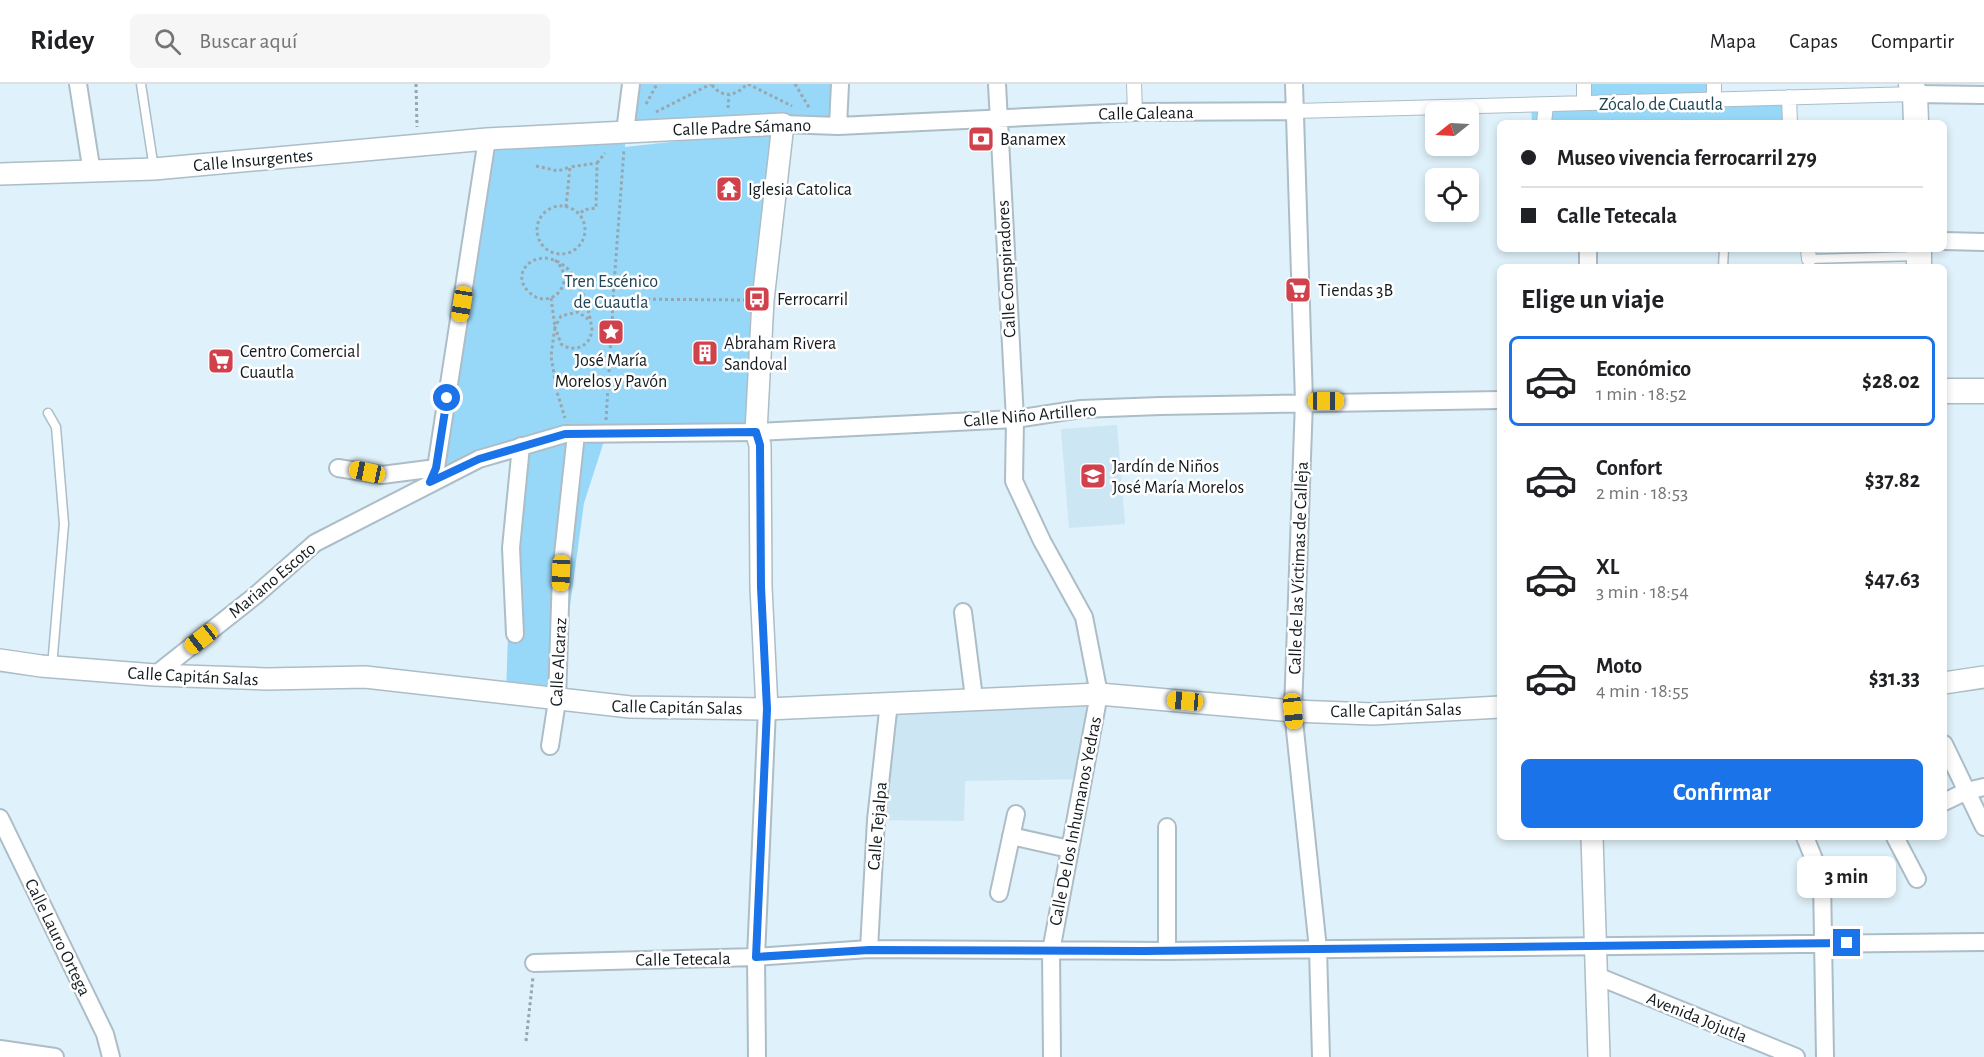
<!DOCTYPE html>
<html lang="es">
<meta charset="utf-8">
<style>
body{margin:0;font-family:"Alegreya Sans",sans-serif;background:#f6f6f6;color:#202124;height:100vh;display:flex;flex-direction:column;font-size:22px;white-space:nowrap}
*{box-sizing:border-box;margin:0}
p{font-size:20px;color:#757577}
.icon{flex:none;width:33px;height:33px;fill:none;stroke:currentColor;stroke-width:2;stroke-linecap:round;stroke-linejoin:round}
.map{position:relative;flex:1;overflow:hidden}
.side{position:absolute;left:1497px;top:180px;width:450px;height:576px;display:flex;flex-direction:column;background:#fff;border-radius:9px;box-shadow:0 3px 9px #0003}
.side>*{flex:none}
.banner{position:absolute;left:1497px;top:36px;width:450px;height:132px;border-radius:9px;box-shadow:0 3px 9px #0003;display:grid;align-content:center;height:132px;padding:0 24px;background:#fff}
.needle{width:39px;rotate:252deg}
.controls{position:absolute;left:1425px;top:18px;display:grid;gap:12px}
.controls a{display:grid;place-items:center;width:54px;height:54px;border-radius:9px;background:#fff;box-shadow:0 3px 9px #0003;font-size:30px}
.end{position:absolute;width:27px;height:27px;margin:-14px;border:8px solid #1a73e8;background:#fff;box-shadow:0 0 0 3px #fff}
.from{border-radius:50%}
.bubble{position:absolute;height:42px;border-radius:9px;background:#fff;box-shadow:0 3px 9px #0003;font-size:20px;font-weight:700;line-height:42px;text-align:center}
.car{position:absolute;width:18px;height:36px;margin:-18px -9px;border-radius:8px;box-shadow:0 0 4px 2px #0007;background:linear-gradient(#f5c518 24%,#345 0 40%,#f5c518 0 76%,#345 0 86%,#f5c518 0)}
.banner b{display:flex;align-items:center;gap:21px;height:57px;font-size:22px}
.banner b+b{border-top:2px solid #e0e0e0}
.banner i{width:15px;height:15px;background:#202124}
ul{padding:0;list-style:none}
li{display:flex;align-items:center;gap:18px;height:90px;margin:0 12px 9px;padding:0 12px;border:3px solid transparent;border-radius:9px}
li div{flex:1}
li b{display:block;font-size:22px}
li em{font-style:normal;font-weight:700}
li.active{border-color:#1a73e8}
li>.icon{width:54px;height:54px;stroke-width:1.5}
h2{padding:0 24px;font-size:27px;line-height:72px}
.button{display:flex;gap:12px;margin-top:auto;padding:12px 24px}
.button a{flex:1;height:69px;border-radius:9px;background:#1a73e8;color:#fff;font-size:24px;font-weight:700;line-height:69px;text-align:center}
header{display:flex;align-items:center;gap:36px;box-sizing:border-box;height:84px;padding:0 30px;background:#fff;border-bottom:2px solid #e0e0e0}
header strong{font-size:28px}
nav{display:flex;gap:33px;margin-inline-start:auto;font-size:21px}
.search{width:420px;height:54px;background:#f6f6f6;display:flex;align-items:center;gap:15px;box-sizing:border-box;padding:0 21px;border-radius:9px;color:#757577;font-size:22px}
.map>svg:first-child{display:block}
</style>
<header>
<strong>Ridey</strong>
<div class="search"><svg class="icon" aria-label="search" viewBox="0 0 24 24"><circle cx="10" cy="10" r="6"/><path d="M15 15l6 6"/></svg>Buscar aquí</div>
<nav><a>Mapa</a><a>Capas</a><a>Compartir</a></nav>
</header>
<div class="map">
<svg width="1984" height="973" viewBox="0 0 1984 973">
<rect width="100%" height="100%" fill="#dff1fa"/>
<path fill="#cce6f3" d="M1117,341L1125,440L1069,444L1061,345Z
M1099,610L1082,695L965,697L964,737L876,736L889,618Z"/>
<path fill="#97d8f9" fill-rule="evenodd" d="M631,0H840L838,42L783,40L756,348L606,351L584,419L557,617L506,610L511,464L521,362L430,398L487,55L625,48ZM625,49L717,53L625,63Z
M1584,0H1714V15L1789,13L1790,39H1532L1531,20L1584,19Z"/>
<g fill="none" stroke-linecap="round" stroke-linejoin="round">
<defs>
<path id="service" d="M141,0L154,85
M1809,175L1918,172
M1723,183L1724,165
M48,329L56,343L64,440L52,583"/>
<path id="pedestrian" d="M1134,0L1135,28
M1584,0V19
M1789,13L1790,39
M1714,15V0
M1295,27L1915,10
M1544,39L1546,21
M1808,165L1809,175"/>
<path id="minor" d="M78,0L92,89
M997,0L1015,335L1014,397L1042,457L1084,533L1099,610L1051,867L1052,973
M1294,0L1304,317L1293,627L1318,865L1321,973
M1915,10L1984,11
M783,40L838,42L1135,28L1295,27
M838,42L840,0
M625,48L631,0
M1944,157L1984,158
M1588,165V183
M338,384L382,391L436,384
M430,398L436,384L487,55
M963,528L974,614
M515,550L511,464L521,362
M155,591L256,511L315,459L479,375L565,350L756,348L1015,335L1081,325L1160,322L1500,316
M1944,660L1984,743
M550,662L557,617L561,489L576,350
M1944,718L1967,707L1984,703
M0,734L105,950L111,973
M1011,752L1069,765
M1805,753L1822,795L1825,973
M1895,753L1917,795
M999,809L1016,730
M869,865L876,736L889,618
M1167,867V743
M534,879L756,873L869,865L1167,867L1984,858
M1597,892L1796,973
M0,965L55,973
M757,973L756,873L767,625"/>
<path id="tertiary" d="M0,90L154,85L487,55L783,40L763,216L756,348L760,361L761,503L767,625
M0,576L41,582L155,591L267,595L365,593L630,623L767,625L1099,610L1293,627L1373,630L1500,623
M1944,599L1984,593
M1592,753L1599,973"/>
<path id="secondary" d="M1911,0L1915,10L1916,39
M1919,165V183
M1944,307H1984"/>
</defs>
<use href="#service" stroke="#acbdc7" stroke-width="11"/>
<use href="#pedestrian" stroke="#acbdc7" stroke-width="16"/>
<use href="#minor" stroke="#acbdc7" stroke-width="20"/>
<use href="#tertiary" stroke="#acbdc7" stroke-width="24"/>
<use href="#secondary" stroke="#acbdc7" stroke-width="27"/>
<path stroke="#98a6ad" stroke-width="3" stroke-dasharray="3 3" stroke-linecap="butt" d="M416,0L417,43
M748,0L792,22
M795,0L810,25
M712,1C723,15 736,12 747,0
M646,20L657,0
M728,24L729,11
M656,28L711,0
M597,79L605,69
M536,82L558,87L570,83
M537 146a24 24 0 1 1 48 0a24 24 0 1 1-48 0Z
M566,123L570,83L597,79L596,124L583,126L580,131
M555,176C579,198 550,229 529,208C498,179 576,134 592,246C590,263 574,269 561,260L555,243L561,232L578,228L588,235
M551,214L555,243L551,272L557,308L565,334
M613,214L624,65
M612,242L616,249L611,253L607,246L612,242L613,215L746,216
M606,336L611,253
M526,957L533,893"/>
<use href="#service" stroke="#fff" stroke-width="8"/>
<use href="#pedestrian" stroke="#fff" stroke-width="14"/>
<use href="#minor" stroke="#fff" stroke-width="16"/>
<use href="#tertiary" stroke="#fff" stroke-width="21"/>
<use href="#secondary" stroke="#fff" stroke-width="24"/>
</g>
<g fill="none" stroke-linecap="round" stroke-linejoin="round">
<path stroke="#1a73e8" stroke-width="8" d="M447,314L436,384L430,398L479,375L565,350L756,348L760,361L761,503L767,625L756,873L869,866L1144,867L1847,859"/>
</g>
<defs>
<symbol id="bank-square" viewBox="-11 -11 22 22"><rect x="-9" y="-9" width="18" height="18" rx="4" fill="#d1414b" stroke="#fff"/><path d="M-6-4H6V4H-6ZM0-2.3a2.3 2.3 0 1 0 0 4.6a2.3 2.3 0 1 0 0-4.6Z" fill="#fff"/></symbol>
<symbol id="temple-square" viewBox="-11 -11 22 22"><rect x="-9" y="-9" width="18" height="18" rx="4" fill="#d1414b" stroke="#fff"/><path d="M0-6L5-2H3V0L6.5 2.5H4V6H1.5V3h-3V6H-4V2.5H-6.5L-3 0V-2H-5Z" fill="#fff"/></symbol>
<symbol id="supermarket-square" viewBox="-11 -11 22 22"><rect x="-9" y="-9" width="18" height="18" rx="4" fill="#d1414b" stroke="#fff"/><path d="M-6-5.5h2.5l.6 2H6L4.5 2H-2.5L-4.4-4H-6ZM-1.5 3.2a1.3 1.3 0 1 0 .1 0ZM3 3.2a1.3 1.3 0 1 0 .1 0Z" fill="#fff"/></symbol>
<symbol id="bus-square" viewBox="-11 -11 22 22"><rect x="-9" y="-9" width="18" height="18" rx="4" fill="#d1414b" stroke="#fff"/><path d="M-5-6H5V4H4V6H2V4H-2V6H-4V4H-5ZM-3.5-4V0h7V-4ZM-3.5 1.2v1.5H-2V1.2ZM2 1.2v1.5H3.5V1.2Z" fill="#fff"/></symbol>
<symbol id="sight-square" viewBox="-11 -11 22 22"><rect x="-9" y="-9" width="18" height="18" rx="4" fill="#d1414b" stroke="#fff"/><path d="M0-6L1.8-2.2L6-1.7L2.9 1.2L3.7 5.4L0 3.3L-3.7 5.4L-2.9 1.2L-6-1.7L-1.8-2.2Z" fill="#fff"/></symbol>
<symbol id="building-square" viewBox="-11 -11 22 22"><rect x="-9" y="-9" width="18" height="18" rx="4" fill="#d1414b" stroke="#fff"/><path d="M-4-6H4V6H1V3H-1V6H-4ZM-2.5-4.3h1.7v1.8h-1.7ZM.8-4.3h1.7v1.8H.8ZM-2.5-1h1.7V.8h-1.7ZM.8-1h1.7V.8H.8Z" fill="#fff"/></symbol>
<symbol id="school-square" viewBox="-11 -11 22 22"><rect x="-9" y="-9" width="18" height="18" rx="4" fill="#d1414b" stroke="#fff"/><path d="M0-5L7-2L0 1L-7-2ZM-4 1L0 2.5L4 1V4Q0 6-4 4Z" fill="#fff"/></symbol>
</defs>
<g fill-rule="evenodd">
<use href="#bank-square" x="966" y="40" width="30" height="30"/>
<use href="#temple-square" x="714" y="90" width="30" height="30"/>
<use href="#supermarket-square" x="1283" y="191" width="30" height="30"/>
<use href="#bus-square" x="742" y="200" width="30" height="30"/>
<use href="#sight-square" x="596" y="233" width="30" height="30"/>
<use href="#building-square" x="690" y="254" width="30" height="30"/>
<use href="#supermarket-square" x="206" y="262" width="30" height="30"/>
<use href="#school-square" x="1078" y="377" width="30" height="30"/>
</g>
<g text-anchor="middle" stroke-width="5" stroke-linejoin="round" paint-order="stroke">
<g font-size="18" fill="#204455" stroke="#fff">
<text x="1661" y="26">Zócalo de Cuautla</text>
<text x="611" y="203">Tren Escénico<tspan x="611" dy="21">de Cuautla</tspan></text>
</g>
<g font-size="18" fill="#141b1e" stroke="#fff">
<text transform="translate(1146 29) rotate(-1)" y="6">Calle Galeana</text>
<text transform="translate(742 43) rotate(-2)" y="6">Calle Padre Sámano</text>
<text transform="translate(253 76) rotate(-5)" y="6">Calle Insurgentes</text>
<text transform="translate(1006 185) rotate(-93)" y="6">Calle Conspiradores</text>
<text transform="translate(1030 331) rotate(-5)" y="6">Calle Niño Artillero</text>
<text transform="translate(1298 484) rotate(-88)" y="6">Calle de las Víctimas de Calleja</text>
<text transform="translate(272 496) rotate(-40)" y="6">Mariano Escoto</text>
<text transform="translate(558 578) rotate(-87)" y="6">Calle Alcaraz</text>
<text transform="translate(193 592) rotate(3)" y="6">Calle Capitán Salas</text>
<text transform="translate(677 623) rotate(1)" y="6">Calle Capitán Salas</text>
<text transform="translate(1396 626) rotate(-1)" y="6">Calle Capitán Salas</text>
<text transform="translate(1075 737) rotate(-79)" y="6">Calle De los Inhumanos Yedras</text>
<text transform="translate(877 742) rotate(-85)" y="6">Calle Tejalpa</text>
<text transform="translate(58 853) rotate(64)" y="6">Calle Lauro Ortega</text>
<text transform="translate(683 875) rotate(-1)" y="6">Calle Tetecala</text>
<text transform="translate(1697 933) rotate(22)" y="6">Avenida Jojutla</text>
</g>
<g font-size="18" fill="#141b1e" stroke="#fff" text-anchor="start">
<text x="1000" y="61">Banamex</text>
<text x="748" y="111">Iglesia Catolica</text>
<text x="1318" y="212">Tiendas 3B</text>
<text x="777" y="221">Ferrocarril</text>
<text x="724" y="265">Abraham Rivera<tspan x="724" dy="21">Sandoval</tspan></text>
<text x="240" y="273">Centro Comercial<tspan x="240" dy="21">Cuautla</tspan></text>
<text x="611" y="282" text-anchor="middle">José María<tspan x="611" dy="21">Morelos y Pavón</tspan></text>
<text x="1112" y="388">Jardín de Niños<tspan x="1112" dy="21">José María Morelos</tspan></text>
</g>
</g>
</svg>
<div class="controls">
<a><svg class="needle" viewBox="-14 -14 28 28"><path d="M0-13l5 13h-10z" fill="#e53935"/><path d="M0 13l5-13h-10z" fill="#757577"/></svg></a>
<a><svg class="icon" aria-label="locate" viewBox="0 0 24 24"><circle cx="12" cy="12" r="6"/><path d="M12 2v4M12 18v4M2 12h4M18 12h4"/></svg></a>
</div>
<i class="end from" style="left:447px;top:314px"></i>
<i class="end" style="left:1847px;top:859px"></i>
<div class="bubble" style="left:1797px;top:772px;width:99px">3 min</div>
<i class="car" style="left:462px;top:220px;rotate:189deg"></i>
<i class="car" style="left:1326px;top:317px;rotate:90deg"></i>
<i class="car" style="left:367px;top:388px;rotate:282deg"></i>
<i class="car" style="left:561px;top:489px;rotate:182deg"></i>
<i class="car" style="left:201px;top:555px;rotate:232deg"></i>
<i class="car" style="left:1185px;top:617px;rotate:275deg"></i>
<i class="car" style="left:1293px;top:627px;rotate:174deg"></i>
<div class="banner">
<b><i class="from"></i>Museo vivencia ferrocarril 279</b>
<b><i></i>Calle Tetecala</b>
</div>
<section class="side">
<h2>Elige un viaje</h2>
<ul>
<li class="active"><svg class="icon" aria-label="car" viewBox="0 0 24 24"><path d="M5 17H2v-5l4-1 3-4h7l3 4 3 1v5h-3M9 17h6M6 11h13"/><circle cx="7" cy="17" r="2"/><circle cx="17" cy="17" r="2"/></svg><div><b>Económico</b><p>1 min · 18:52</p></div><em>$28.02</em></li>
<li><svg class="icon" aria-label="car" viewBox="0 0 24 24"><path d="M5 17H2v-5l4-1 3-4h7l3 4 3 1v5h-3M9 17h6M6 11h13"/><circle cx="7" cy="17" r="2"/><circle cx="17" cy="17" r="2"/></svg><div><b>Confort</b><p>2 min · 18:53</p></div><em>$37.82</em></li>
<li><svg class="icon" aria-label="car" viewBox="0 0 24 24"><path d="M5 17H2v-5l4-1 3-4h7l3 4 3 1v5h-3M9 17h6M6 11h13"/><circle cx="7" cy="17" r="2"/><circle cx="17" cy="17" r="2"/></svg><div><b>XL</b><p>3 min · 18:54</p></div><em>$47.63</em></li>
<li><svg class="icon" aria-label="car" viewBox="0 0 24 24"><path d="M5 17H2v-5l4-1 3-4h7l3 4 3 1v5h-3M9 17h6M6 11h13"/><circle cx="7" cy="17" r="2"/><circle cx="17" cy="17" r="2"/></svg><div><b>Moto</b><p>4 min · 18:55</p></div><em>$31.33</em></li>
</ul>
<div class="button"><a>Confirmar</a></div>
</section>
</div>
